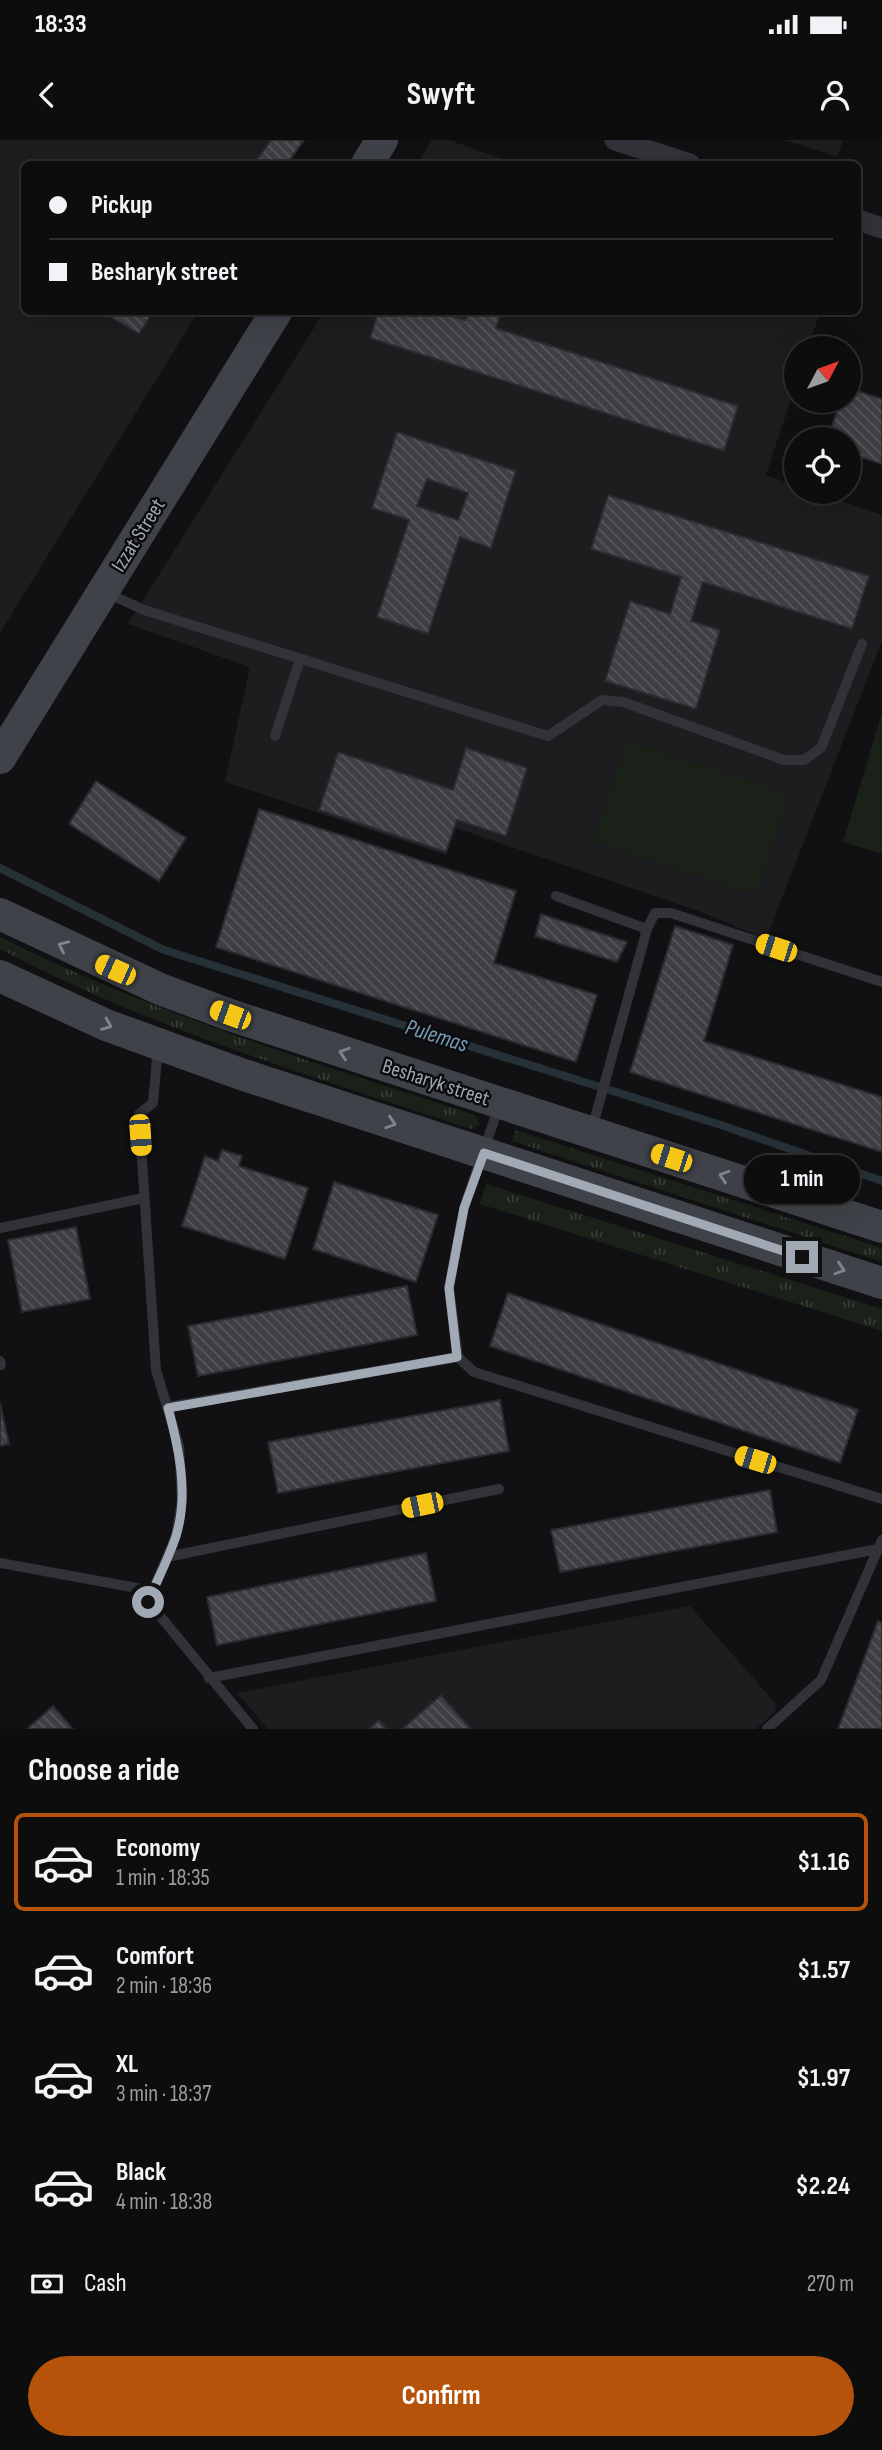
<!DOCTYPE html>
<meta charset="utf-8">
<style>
body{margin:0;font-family:"Sofia Sans Condensed",sans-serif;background:#161617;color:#f1f3f6;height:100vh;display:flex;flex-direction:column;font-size:26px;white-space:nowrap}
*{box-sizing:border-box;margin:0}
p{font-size:23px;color:#9a9c9e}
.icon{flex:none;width:38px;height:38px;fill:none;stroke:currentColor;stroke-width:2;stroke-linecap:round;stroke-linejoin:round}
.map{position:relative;height:1589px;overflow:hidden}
.drawer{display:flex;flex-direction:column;background:#0d0d0e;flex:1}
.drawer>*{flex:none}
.banner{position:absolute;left:21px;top:21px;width:840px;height:154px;border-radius:10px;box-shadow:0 7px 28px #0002,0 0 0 2px #2d2d2e;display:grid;align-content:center;height:154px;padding:0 28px;background:#0d0d0e}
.needle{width:46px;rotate:49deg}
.buttons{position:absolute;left:784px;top:196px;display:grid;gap:14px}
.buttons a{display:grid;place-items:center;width:77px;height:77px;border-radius:50%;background:#0d0d0e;box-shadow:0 7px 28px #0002,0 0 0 2px #2d2d2e;font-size:35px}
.end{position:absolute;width:32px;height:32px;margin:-16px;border:9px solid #a1a9b5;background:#111;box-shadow:0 0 0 4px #111}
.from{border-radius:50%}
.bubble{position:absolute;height:49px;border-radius:24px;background:#0d0d0e;box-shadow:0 7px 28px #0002,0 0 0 2px #2d2d2e;font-size:23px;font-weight:700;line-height:49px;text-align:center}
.car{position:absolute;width:21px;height:42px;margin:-21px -10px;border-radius:9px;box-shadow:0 0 5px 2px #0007;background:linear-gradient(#f5c518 24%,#345 0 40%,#f5c518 0 76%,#345 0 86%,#f5c518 0)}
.banner b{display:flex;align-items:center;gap:24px;height:66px;font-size:26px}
.banner b+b{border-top:2px solid #2d2d2e}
.banner i{width:18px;height:18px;background:#f1f3f6}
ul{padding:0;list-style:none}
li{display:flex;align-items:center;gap:21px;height:98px;margin:0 14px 10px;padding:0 14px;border:4px solid transparent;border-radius:10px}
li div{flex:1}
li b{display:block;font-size:26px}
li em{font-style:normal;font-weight:700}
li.active{border-color:#b45309}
li>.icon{width:63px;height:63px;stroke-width:1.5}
h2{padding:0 28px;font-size:32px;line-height:84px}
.pay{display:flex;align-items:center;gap:18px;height:77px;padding:0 28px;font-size:26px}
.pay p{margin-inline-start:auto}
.cta{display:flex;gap:14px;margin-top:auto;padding:14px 28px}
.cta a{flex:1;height:80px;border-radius:42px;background:#b45309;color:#fff;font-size:28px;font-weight:700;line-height:80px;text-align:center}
.status{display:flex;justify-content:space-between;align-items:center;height:49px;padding:0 35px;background:#0d0d0e;direction:ltr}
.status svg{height:19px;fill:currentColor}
header{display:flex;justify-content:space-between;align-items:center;height:91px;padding:0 28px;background:#0d0d0e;font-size:32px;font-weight:700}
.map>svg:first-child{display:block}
</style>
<div class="status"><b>18:33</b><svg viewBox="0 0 49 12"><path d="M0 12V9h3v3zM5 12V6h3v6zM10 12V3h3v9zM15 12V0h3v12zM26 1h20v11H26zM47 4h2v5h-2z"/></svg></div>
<header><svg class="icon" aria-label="back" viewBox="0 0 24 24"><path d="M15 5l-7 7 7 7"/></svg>Swyft<svg class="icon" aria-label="person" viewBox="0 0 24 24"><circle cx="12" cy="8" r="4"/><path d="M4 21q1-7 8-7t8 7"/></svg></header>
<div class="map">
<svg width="882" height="1589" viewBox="0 0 882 1589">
<defs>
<pattern id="grass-tufts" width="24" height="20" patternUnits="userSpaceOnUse" patternTransform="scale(1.75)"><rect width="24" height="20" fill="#192119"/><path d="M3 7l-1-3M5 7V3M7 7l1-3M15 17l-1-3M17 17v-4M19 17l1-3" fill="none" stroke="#373e38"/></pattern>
<pattern id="building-back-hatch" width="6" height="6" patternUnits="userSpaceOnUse" patternTransform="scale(1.75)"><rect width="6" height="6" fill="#3d3f43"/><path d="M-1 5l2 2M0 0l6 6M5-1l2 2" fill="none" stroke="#56585c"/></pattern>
</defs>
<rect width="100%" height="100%" fill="#111113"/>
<path fill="#1d1d20" d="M0,0H304L289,24H24V172H198L0,493Z
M432,0H449L517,24H417Z
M784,0H843L837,17Z
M324,172H820L808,208H796V244L766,335L796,346V352H815L882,375V501L766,799L701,772L456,688L446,715L225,642L250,527L128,484Z
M690,1466L776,1564L775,1572L756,1589H268L237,1553Z"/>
<path fill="url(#grass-tufts)" d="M0,797C153,873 313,923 475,975L480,984L471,989C311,936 149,888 0,809Z
M515,990L882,1108V1122L512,1001Z
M486,1044L882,1169V1191L480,1064Z"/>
<path fill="#192119" d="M882,573V714L843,702Z
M626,600L789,654L756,755L593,701Z"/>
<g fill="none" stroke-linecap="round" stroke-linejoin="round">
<path stroke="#263137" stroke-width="8" d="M0,728L164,810L721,985L882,1041"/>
</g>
<path fill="url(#building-back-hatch)" stroke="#2b2b2f" stroke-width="2" fill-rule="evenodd" d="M271,0H304L287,24H254Z
M103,172H153L139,194Z
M378,172H437L465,180L468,172H501L496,188L738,266L724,311L370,198Z
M849,248L882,259V324L849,313V299H828L840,261H849Z
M397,292L516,331L491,408L460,397L428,494L377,477L409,380L372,368ZM427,339L468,353L458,380L417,366Z
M608,355L869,436L852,489L703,442L691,481L720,490L696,569L605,541L630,461L670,474L681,437L591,409Z
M466,608L527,628L506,696L457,680L446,712L319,670L338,612L453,650Z
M96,641L186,698L159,741L69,684Z
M259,669L516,751L494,823L597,855L576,922L216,807Z
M541,774L627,802L617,822L535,796Z
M675,786L733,805L704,901L882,957V1012L630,932Z
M222,1010L242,1016L239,1026L308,1048L285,1119L182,1086L205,1016L218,1021Z
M334,1042L438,1075L416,1142L313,1109Z
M76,1087L90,1159L22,1172L8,1100Z
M407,1146L417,1195L198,1236L188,1186Z
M508,1153L858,1270L840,1323L490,1206Z
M500,1260L509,1311L278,1353L268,1302Z
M0,1263L9,1304L0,1306Z
M770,1350L777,1392L560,1432L551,1390Z
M426,1413L436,1461L217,1505L207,1457Z
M878,1481L882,1483V1589H838Z
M441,1555L471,1589H402Z
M53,1566L73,1589H27Z
M379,1580L386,1589H369Z"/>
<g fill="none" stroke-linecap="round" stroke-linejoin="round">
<path stroke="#323338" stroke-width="10" d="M105,452L144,470L548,596L602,560L623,562L784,620H804L821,608L862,504
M275,596L300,519
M556,756L647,789L592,989
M647,789L655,773H671L882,842
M499,966L464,1068L449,1148L458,1217L474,1232L882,1359
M0,1088L144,1058
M0,1221L1,1225
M168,1267L458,1217
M167,1417L499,1349
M0,1423L137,1448L253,1589
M148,1462L176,1396L182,1361L179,1306L156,1230L139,974L153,963L158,907
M209,1538L878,1409
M767,1589L821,1540L882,1400"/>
<path stroke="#323338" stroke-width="21" d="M615,0L690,24
M858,80L882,88"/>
<path stroke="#3f4248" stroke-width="32" d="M367,24L382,0
M0,618L276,172
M0,774L160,849L230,875L882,1087
M0,836L106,885L241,934L882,1143"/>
</g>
<defs><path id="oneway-chevron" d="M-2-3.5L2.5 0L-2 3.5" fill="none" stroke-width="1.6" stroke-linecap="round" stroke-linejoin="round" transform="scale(1.75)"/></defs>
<g stroke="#7f858f">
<use href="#oneway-chevron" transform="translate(63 806) rotate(-155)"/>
<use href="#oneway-chevron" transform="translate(107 885) rotate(22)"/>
<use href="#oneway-chevron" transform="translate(344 913) rotate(-162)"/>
<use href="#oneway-chevron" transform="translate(391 983) rotate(18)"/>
<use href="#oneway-chevron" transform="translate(724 1036) rotate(-162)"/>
<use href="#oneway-chevron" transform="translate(840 1129) rotate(18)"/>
</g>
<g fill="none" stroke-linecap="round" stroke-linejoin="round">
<path stroke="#a1a9b5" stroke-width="9" d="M148,1462C157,1440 169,1418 176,1396C189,1354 179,1309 168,1268L457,1217L449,1148L464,1068L484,1013L802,1117"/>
</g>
<g text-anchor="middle" stroke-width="5" stroke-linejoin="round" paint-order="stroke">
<g font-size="21" fill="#a1a9b5" stroke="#0c0c0e">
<text transform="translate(138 395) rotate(-58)" y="7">Izzat Street</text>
<text transform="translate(436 942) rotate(18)" y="7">Besharyk street</text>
</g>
<g font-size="23" font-style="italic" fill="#739cb5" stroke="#0c0c0e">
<text transform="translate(437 895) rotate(17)" y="8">Pulemas</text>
</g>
</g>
</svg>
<div class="buttons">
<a><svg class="needle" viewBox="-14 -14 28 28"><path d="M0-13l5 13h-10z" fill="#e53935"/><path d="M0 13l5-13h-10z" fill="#9a9c9e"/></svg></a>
<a><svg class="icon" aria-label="locate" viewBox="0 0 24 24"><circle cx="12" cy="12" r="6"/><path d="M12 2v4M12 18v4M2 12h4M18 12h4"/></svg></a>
</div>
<i class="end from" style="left:148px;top:1462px"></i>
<i class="end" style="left:802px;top:1117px"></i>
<div class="bubble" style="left:744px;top:1015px;width:116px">1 min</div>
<i class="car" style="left:776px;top:808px;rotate:288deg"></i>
<i class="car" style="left:115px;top:830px;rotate:294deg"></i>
<i class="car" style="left:230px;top:875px;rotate:290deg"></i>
<i class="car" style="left:140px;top:995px;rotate:176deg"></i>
<i class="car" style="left:671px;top:1018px;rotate:288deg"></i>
<i class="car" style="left:755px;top:1320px;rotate:287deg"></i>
<i class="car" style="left:422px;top:1365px;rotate:258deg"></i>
<div class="banner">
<b><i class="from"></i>Pickup</b>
<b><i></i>Besharyk street</b>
</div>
</div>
<section class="drawer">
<h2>Choose a ride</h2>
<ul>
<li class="active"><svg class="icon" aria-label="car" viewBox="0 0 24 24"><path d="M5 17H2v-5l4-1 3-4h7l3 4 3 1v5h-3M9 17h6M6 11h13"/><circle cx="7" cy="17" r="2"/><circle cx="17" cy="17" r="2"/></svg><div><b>Economy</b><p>1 min · 18:35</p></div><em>$1.16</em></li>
<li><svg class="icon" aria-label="car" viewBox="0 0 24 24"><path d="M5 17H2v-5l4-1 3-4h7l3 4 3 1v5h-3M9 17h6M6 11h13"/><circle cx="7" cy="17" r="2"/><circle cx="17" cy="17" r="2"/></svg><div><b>Comfort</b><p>2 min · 18:36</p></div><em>$1.57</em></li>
<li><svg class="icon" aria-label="car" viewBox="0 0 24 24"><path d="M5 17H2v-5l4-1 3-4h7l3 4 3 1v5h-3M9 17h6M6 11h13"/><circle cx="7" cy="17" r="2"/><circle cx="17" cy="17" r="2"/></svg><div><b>XL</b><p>3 min · 18:37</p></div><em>$1.97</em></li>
<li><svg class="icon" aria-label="car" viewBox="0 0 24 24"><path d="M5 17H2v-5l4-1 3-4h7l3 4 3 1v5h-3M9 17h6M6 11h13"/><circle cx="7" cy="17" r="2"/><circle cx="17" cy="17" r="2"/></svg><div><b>Black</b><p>4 min · 18:38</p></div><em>$2.24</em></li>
</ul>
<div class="pay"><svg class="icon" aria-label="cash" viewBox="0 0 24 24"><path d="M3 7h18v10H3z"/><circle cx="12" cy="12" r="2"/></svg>Cash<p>270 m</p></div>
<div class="cta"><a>Confirm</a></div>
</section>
